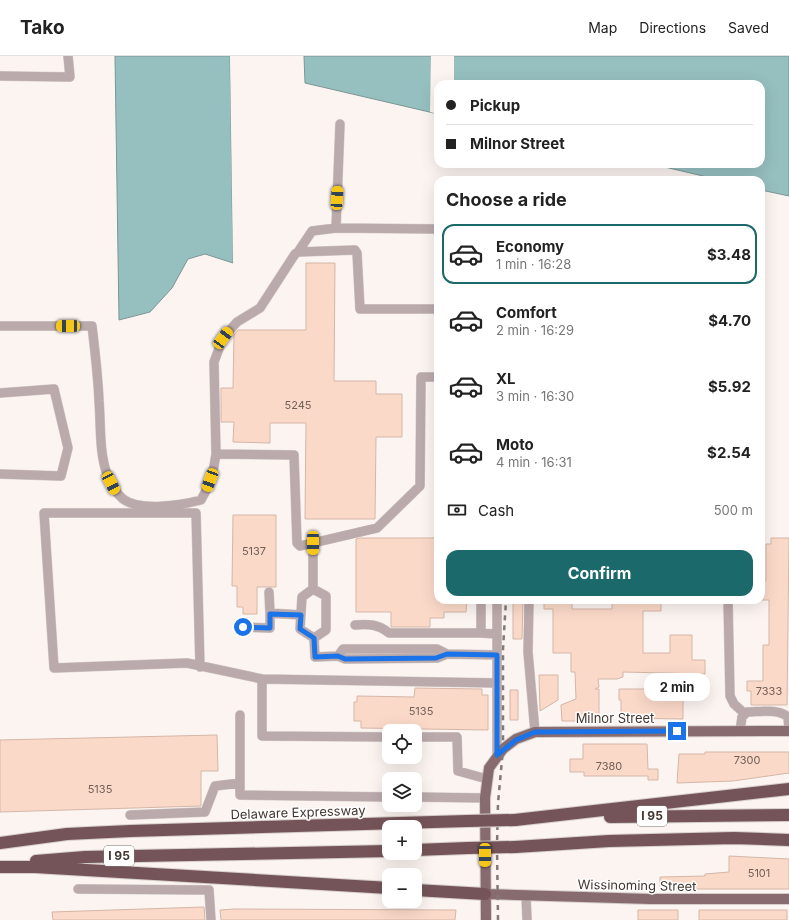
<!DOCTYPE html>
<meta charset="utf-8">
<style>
body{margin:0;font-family:Inter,sans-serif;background:#f2f2f2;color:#222;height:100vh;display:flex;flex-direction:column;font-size:15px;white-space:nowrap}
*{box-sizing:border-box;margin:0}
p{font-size:13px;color:#767676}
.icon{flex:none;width:22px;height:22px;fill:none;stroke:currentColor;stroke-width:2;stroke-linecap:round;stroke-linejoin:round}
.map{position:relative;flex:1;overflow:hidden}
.details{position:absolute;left:434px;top:120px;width:331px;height:428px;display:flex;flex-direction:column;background:#fff;border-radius:12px;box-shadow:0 4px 16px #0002}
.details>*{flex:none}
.guide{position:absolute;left:434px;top:24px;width:331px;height:88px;border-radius:12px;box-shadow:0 4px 16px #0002;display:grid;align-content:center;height:88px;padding:0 12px;background:#fff}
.fabs{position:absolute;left:382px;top:668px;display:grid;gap:8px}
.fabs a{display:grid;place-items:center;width:40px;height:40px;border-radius:8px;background:#fff;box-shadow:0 4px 16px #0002;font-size:20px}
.end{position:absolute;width:18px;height:18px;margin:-9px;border:5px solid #1a73e8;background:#fff;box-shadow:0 0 0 2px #fff}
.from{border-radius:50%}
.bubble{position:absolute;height:28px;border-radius:12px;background:#fff;box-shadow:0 4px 16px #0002;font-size:13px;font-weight:700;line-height:28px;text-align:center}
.car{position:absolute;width:12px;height:24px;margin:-12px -6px;border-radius:5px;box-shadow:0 0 3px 1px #0007;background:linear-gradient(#f5c518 24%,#345 0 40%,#f5c518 0 76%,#345 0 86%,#f5c518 0)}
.guide b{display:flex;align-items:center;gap:14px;height:38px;font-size:15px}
.guide b+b{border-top:1px solid #e0e0e0}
.guide i{width:10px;height:10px;background:#222}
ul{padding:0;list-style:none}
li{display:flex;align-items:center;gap:12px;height:60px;margin:0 8px 6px;padding:0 4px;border:2px solid transparent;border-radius:12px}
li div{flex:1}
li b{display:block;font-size:15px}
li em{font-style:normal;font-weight:700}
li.selected{border-color:#1b696b}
li>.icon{width:36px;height:36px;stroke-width:1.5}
h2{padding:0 12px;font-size:18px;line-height:48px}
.pay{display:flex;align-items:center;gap:10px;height:44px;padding:0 12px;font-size:15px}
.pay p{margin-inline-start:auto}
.button{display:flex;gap:8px;margin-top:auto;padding:8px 12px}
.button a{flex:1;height:46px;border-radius:12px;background:#1b696b;color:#fff;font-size:16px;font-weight:700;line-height:46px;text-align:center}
header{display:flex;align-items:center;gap:24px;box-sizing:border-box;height:56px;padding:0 20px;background:#fff;border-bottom:1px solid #e0e0e0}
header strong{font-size:19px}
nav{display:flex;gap:22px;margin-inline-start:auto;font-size:14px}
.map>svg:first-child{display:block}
</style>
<header>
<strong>Tako</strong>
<nav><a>Map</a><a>Directions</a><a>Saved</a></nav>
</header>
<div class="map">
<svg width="789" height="864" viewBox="0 0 789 864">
<rect width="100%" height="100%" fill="#fbf4f1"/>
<path fill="#96bfc0" stroke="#7d9695" d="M115,0H230L233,207L205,198L188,203L172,232L150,256L119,264Z
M304,0H789V140L761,134V124H720L652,108H761V28H438V58L305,27Z"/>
<path fill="#fbf4f1" d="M230,0H232L235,206L233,207Z
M431,0H454V28H438V58L430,56Z"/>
<path fill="#fbd9c9" stroke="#d5b6a7" d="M306,207H335L334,325H376V338H402V381H376L375,463H305L306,367H270V387L233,386L234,366H221V332H233L234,279L238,274H306Z
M233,459H276V531H257V558H243V551H237V530H232Z
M360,482H438V544H467L466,556H444V562H430V571H391V556H356V483Z
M771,482H789L787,649H751V635H747V625H763V589H769V544H761V525H766V488H771Z
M513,544H523L522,583H513Z
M544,544H572V553H612V544H661V555H643V597H670V579H692V604H705V618L623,616V621L617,623H598L599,631L595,633H599V665H562L561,649L576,643L575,616H571V597H553V553H544Z
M539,619H558V644L540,655Z
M415,632L482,633V639H488V674L361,672V665H354V646H357V640L414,641Z
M619,633H683V663L621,662V644H619Z
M510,634H518V664H510Z
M217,679L218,715H201V750L0,756V684Z
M583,688H647L648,713H658V724H648V720H584V716H570V703H583Z
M705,696H789V717L733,725L677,727L679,698H705Z
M729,800L789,803V833H660V821L705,820V818L729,816Z
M204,851L205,864H53L52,856Z
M220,854L234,853L456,854L455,864H221Z
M638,854H678V864H638Z
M699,854H787V864H699Z"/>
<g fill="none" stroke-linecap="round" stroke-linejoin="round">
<defs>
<path id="minor" d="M0,20L70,21L68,0
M340,68L336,172L438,173
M298,196L312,175L336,172
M438,253H360L357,197L355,194L298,196L295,198L260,252L237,266L223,282L214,306L216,398L294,399L297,487L300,490L377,472L420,430L421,321H438
M0,270H92C95,295 98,320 99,345C101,369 99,396 107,418C110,427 116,437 123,443C140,456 182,449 201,444C210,429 214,415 216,398
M0,337L54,333L68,392L61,420L0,418
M313,487V533
M313,533L302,541L300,573L314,582
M313,533L326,540V574L314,582
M269,536L270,557
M481,544V577L497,578
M497,544V699
M529,544L528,596L535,676
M728,544L730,640L734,648L744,657
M355,569C369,568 378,568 389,577H481
M243,571L270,572V557L301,559
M314,582L315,601L338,600
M447,598L437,602L345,603L338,600L343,593H437L447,598L497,599
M200,611L196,457H44L54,612L187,607L262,623
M240,659V739L389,741
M740,675L742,661L747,656C760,656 778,652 788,661L789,675
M389,681L262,680V623L497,627
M415,681H457L458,715L487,723
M415,741L485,742
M130,759L205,756L215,730L240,727
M78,833L209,834L211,864
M526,839L527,864"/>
<path id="major" d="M485,838L650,843H789
M486,864L485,742L489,712L503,693L516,683L535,676L789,675"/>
<path id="highway" d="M610,761L789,759
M515,764L789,733
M0,787L67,778L130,775L467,765
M515,791L609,785L734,782L789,784
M415,794L468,792
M36,805L85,801L389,795
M0,811H35L389,832
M415,834L485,838"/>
</defs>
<use href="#minor" stroke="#d6ceca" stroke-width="10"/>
<use href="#major" stroke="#d6ceca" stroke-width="12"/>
<use href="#highway" stroke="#d6ceca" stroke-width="14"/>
<use href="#minor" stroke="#bbaaac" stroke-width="9"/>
<use href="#major" stroke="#886b6f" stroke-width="10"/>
<use href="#highway" stroke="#755459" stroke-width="12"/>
<path stroke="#847974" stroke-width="2.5" stroke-dasharray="5 5" stroke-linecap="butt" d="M498,864L497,790L498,747L503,693V593L506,544"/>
<defs>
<path id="highway-bridge" d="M467,765L515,764
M468,792L515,791"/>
</defs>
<use href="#highway-bridge" stroke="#d6ceca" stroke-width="14" stroke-linecap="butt"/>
<use href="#highway-bridge" stroke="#755459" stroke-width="12"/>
</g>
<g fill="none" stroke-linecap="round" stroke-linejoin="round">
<path stroke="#1a73e8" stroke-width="5" d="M243,571L270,572V558L301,559L300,573L314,582L315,601L338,600L345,603L436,602L447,598L497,599V699L516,684L535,676L677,675"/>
</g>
<g text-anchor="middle" stroke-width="3" stroke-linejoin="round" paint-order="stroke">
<g font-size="11" fill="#715f56">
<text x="298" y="353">5245</text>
<text x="254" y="499">5137</text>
<text x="769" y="639">7333</text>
<text x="421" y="659">5135</text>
<text x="747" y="708">7300</text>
<text x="609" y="714">7380</text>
<text x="100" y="737">5135</text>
<text x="759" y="821">5101</text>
</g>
<g fill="#fff" stroke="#7b726e" stroke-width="1">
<rect x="637" y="750" width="30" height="20" rx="3"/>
<rect x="104" y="790" width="30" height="20" rx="3"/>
</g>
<g font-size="12" font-weight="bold" fill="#433630">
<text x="652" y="764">I 95</text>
<text x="119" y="804">I 95</text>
</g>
<g font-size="13" fill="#433630" stroke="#fff">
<text x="615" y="667">Milnor Street</text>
<text transform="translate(298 756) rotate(-2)" y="5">Delaware Expressway</text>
<text transform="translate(637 829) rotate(1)" y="5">Wissinoming Street</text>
</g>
</g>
</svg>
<div class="fabs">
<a><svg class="icon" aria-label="locate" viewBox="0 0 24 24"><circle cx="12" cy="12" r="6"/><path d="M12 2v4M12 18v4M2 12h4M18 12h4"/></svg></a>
<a><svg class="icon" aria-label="layers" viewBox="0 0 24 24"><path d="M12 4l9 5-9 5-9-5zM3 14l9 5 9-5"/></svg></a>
<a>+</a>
<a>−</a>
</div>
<i class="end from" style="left:243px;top:571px"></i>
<i class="end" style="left:677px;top:675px"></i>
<div class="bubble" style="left:644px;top:617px;width:66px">2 min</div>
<i class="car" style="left:337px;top:142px;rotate:3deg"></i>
<i class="car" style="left:68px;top:270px;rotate:270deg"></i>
<i class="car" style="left:223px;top:282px;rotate:36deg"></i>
<i class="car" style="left:210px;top:424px;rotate:200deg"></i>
<i class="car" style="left:111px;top:427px;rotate:153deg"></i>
<i class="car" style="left:313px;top:487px;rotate:180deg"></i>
<i class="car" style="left:485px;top:799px;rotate:180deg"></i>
<div class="guide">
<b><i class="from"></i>Pickup</b>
<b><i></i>Milnor Street</b>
</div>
<section class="details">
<h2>Choose a ride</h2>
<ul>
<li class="selected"><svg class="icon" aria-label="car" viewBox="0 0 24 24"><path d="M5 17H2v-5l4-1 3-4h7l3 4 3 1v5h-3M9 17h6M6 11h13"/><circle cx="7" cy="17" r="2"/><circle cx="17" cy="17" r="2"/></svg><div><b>Economy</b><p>1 min · 16:28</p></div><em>$3.48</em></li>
<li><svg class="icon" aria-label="car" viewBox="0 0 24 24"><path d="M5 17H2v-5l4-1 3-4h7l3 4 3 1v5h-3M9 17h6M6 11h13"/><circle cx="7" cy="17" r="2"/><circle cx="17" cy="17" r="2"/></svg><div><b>Comfort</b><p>2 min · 16:29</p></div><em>$4.70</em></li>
<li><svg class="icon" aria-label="car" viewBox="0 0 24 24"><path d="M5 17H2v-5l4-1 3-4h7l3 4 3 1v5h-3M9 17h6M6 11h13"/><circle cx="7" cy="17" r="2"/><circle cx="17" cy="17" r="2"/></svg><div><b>XL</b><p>3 min · 16:30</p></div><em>$5.92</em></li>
<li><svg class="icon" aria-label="car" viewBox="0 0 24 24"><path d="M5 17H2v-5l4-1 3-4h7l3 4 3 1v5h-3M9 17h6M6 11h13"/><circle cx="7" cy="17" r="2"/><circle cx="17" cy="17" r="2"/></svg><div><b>Moto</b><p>4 min · 16:31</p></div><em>$2.54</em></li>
</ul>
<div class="pay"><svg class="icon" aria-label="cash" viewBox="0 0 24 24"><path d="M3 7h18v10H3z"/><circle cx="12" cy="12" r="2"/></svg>Cash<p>500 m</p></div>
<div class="button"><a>Confirm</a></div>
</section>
</div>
